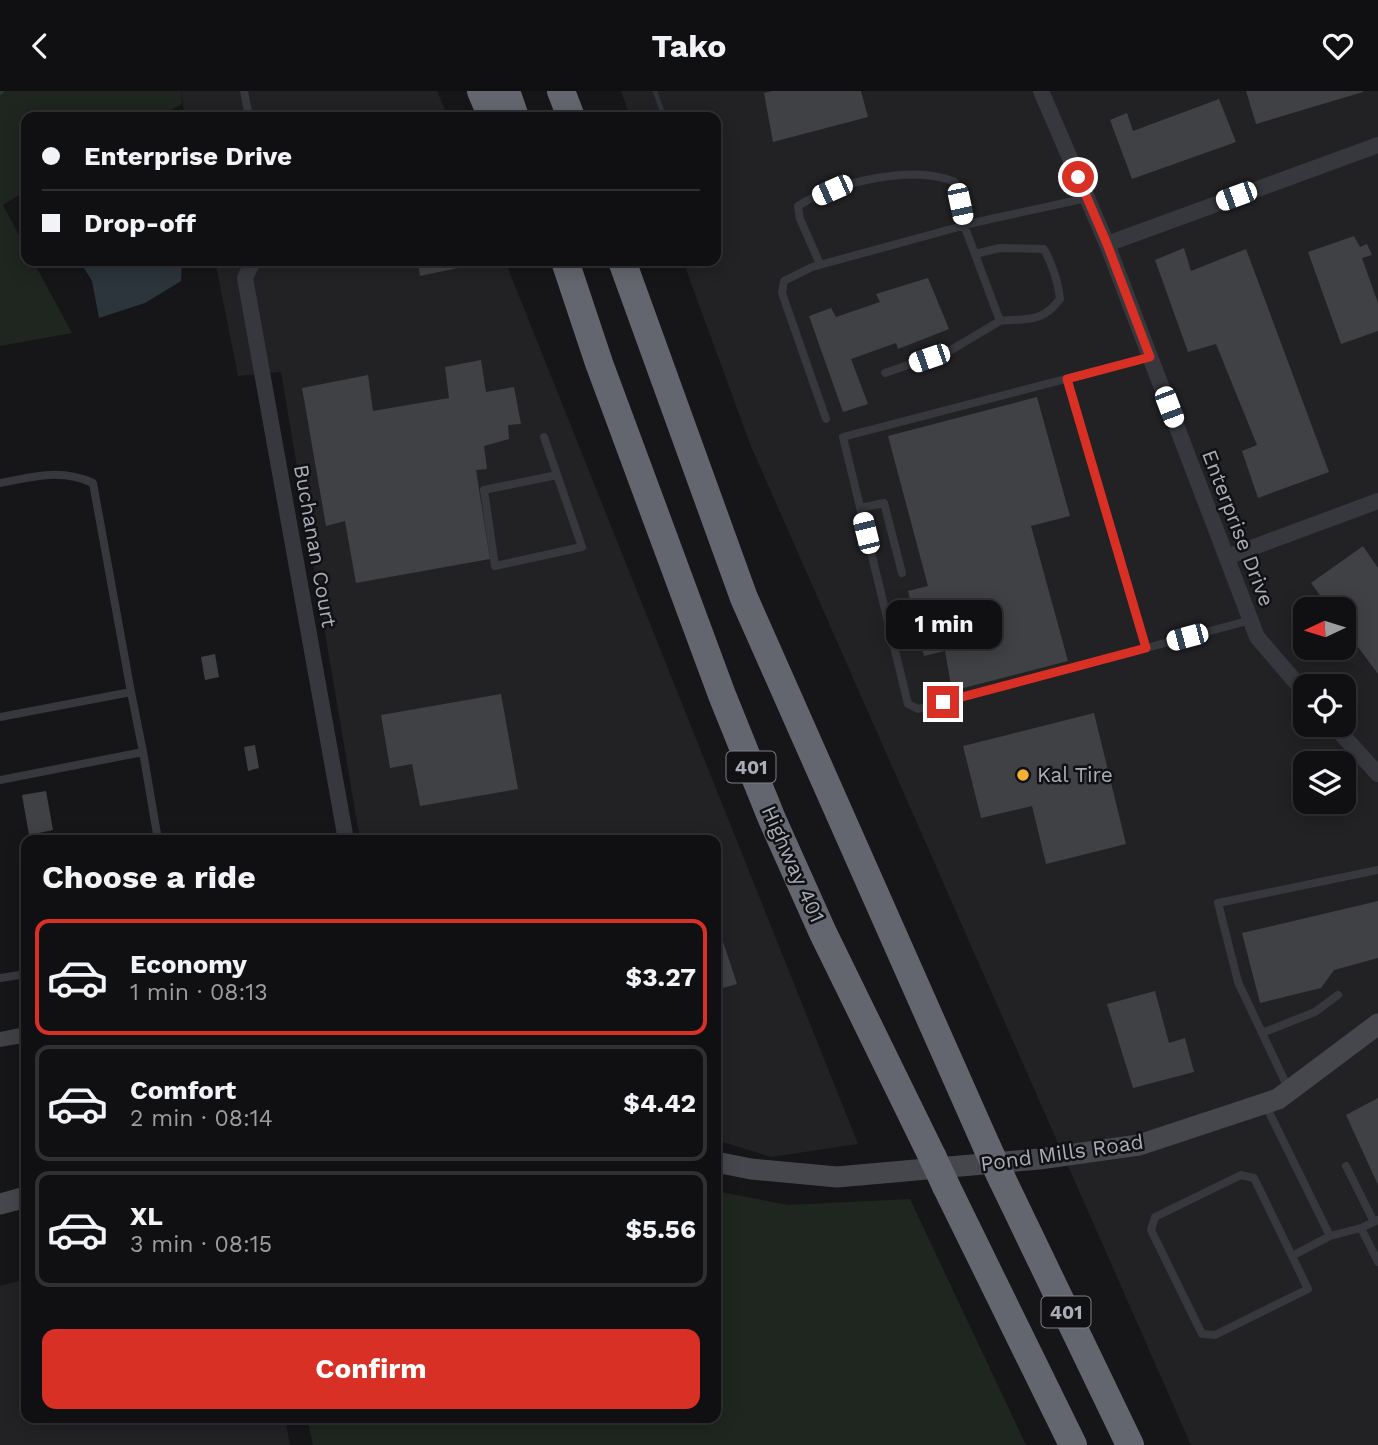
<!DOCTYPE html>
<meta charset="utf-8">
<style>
body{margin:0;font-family:"Work Sans",sans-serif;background:#1e1e20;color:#f1f3f6;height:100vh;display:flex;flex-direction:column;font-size:26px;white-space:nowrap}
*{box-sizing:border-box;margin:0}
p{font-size:23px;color:#9c9d9f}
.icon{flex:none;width:38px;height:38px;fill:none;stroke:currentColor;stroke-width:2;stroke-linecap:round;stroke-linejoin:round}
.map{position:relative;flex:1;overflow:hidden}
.sheet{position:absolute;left:21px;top:744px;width:700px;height:588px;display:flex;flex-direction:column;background:#101012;border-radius:14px;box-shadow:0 4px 18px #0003,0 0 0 2px #303032}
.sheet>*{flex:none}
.hud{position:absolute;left:21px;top:21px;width:700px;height:154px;border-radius:14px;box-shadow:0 4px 18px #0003,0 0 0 2px #303032;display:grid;align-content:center;height:154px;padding:0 21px;background:#101012}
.needle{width:46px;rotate:266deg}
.tools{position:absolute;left:1293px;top:506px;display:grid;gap:14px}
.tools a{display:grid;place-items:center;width:63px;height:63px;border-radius:14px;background:#101012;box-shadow:0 4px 18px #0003,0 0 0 2px #303032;font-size:35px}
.end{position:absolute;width:32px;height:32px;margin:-16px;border:9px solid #d93025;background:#fff;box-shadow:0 0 0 4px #fff}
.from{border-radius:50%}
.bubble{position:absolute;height:49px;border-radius:14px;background:#101012;box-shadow:0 4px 18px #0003,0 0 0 2px #303032;font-size:23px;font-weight:700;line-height:49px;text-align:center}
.car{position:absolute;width:21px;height:42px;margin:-21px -10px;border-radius:9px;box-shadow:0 0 5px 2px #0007;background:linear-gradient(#fff 24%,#345 0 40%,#fff 0 76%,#345 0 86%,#fff 0)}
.hud b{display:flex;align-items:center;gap:24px;height:66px;font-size:26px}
.hud b+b{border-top:2px solid #303032}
.hud i{width:18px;height:18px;background:#f1f3f6}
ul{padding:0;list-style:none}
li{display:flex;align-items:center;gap:21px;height:116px;margin:0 14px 10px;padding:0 7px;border:4px solid #303032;border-radius:14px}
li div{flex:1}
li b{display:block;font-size:26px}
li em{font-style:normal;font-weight:700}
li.selected{border-color:#d93025}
li>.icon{width:63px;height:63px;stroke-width:1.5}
h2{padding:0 21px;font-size:32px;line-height:84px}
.cta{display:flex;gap:14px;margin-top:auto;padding:14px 21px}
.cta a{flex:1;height:80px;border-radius:14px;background:#d93025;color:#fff;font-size:28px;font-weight:700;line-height:80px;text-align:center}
header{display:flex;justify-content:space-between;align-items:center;height:91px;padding:0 21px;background:#101012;font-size:32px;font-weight:700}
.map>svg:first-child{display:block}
</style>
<header><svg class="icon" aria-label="back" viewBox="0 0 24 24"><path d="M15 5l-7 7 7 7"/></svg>Tako<svg class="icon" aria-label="heart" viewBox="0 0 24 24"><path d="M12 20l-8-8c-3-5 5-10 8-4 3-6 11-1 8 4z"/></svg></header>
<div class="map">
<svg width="1378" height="1354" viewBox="0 0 1378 1354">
<rect width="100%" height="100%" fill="#161618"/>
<path fill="#222225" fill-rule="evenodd" d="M181,0H437L448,26H185Z
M621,0H1378V1354H1191L750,353L683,170H716V26H630ZM1306,518H1344V556H1306ZM1306,595H1344V634H1306ZM1306,672H1344V710H1306Z
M215,170H505L858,1053L771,1066L716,1049V749H360L281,281L238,285Z
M26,1188V1326L285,1327L290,1354H0V1195Z"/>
<path fill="#1e261f" d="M0,0H181L182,13L158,26H26V100L3,114L26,157V170H33L72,242L0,255Z
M716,1100L788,1114L910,1108L1026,1354H313L307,1327L716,1326Z"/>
<path fill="#2c353c" d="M80,170H182L181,190L145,212L99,227L92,190Z"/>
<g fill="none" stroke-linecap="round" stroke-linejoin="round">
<path stroke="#2c353c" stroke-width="4.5" d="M655,0L664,26
M0,2L2,0"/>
</g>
<path fill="#404145" d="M772,0H861L868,26L773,51L764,2Z
M1246,0H1363V1L1256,33Z
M1219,8L1236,51L1132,88L1110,29L1127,22L1133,40Z
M1354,145L1360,156L1367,153L1372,164L1362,167L1378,212V240L1341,253L1308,161Z
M1184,157L1191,180L1246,158L1329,381L1258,407L1242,360L1257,354L1216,253L1188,261L1155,169Z
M418,170H471L472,174L420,185Z
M928,187L949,238L898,258L896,252L851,268L868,313L843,321L809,225L831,217L836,226L880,211L876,203Z
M481,269L486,301L514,296L521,333L508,334L509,348L484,355L487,378L476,379L490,468L356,492L345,430L326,435L302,297L368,284L373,320L449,307L445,276Z
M1037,306L1070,425L1031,435L1068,570L952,600L945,560L924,565L908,500L928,495L888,345Z
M1363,455L1378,477V583L1344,537V518H1330L1311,492Z
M215,563L219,586L205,589L201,566Z
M501,603L518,698L420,715L412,673L390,677L381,624Z
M1094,622L1126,753L1046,773L1032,715L981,727L963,655Z
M255,654L259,677L248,680L244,656Z
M46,700L53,739L29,744L22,704Z
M1378,810V867L1334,879L1321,897L1260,912L1242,842Z
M716,829L737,893L716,899Z
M1155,900L1169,952L1185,947L1194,981L1133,997L1107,913Z
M20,937L23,952L0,956V941Z
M1378,1007V1094L1346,1024Z"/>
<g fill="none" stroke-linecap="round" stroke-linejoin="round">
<path stroke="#37383d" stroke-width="8" d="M244,0L249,26
M975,163L1000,157L1044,158C1053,175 1058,189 1060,208C1042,232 1029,227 1000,230
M820,173L800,128L798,115C835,91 914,73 955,91L964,134L1000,230L951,259L885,282
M1150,266L843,346L908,613L918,618L1251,529
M1067,288L1146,557
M826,328L782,202L784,190L812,176L977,131L1087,107
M544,346L582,456L495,475L484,399L557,384
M0,392C34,386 60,377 93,392L131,601
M860,417L884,412L902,482
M0,626L131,601L143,661
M0,689L143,661L158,749
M0,887L26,883
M1262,942L1315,921L1338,904
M1289,999L1238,891L1218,812L1378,779
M1266,1015L1330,1145
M1346,1075L1374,1131
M1361,1137L1378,1171
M1292,1165L1254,1087L1241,1084L1155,1126L1151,1139L1202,1243L1215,1244L1308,1198L1292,1165L1330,1145L1361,1137L1378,1129"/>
<path stroke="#37383d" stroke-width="16" d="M1041,0L1107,153L1257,546L1306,603
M1107,153L1378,54
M253,170L245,187L346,749
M1227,466L1378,410
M1333,634L1378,683"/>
<path stroke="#45474d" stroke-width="21" d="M716,1071L751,1078L837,1086L1039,1068L1139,1054L1278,1008L1378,933
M0,1113L26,1106"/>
<path stroke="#63666e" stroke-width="28" d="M481,0L492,26
M506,0L515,26
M561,0L571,26
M565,170L599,272L722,604L772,728L823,842L933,1067
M622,170L744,507L987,1056
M1002,1088L1130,1354
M946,1095L1073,1354"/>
<path stroke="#63666e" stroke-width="28" d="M987,1056L1002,1088
M933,1067L946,1095"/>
</g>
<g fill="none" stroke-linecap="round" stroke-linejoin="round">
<path stroke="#d93025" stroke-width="9" d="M943,611L1146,557L1067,288L1150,266L1107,153L1078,86"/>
</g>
<circle fill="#f2b134" stroke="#111113" stroke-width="2.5" cx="1023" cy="684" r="7"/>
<g text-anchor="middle" stroke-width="5" stroke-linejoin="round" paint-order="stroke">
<g fill="#111113" stroke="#7b7e86" stroke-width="2">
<rect x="726.5" y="660.5" width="49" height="31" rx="5"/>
<rect x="1041.5" y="1205.5" width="49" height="31" rx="5"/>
</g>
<g font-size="19" font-weight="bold" fill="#a8adb8">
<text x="751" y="683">401</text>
<text x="1066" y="1228">401</text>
</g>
<g font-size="21" fill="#a8adb8" stroke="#111113">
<text transform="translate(1238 437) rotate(69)" y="7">Enterprise Drive</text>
<text transform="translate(315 455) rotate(80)" y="7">Buchanan Court</text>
<text transform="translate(793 773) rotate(66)" y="7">Highway 401</text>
<text transform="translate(1062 1062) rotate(-8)" y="7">Pond Mills Road</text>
</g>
<g font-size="21" fill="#a8adb8" stroke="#111113" text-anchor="start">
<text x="1037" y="691">Kal Tire</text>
</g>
</g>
</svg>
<div class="tools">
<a><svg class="needle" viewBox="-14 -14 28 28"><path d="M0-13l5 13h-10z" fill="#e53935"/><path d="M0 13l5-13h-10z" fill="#9c9d9f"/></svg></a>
<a><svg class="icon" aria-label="locate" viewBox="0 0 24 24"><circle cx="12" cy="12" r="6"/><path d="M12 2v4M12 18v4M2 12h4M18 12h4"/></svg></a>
<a><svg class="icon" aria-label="layers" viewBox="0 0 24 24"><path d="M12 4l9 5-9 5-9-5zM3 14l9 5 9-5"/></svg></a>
</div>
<i class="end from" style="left:1078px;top:86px"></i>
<i class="end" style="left:943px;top:611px"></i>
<div class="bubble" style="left:886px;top:509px;width:116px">1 min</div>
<i class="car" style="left:832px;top:99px;rotate:246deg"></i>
<i class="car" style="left:1236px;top:105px;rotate:250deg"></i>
<i class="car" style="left:960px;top:113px;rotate:168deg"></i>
<i class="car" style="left:929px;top:267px;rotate:251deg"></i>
<i class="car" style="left:1169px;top:316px;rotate:159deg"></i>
<i class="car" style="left:866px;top:442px;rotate:346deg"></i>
<i class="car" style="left:1187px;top:546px;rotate:255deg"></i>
<div class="hud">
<b><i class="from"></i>Enterprise Drive</b>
<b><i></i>Drop-off</b>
</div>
<section class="sheet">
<h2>Choose a ride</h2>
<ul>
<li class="selected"><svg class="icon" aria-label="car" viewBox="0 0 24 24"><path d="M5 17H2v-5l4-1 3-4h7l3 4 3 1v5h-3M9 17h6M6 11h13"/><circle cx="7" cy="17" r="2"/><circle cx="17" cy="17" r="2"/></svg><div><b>Economy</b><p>1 min · 08:13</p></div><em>$3.27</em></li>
<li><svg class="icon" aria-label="car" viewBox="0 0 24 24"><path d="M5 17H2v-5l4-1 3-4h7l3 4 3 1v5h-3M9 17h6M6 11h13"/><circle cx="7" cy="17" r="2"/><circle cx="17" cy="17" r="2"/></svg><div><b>Comfort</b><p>2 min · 08:14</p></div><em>$4.42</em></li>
<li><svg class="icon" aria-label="car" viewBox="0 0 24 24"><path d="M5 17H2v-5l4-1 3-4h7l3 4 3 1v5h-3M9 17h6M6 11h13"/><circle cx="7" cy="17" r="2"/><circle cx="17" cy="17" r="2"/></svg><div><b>XL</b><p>3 min · 08:15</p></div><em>$5.56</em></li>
</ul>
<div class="cta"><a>Confirm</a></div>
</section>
</div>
